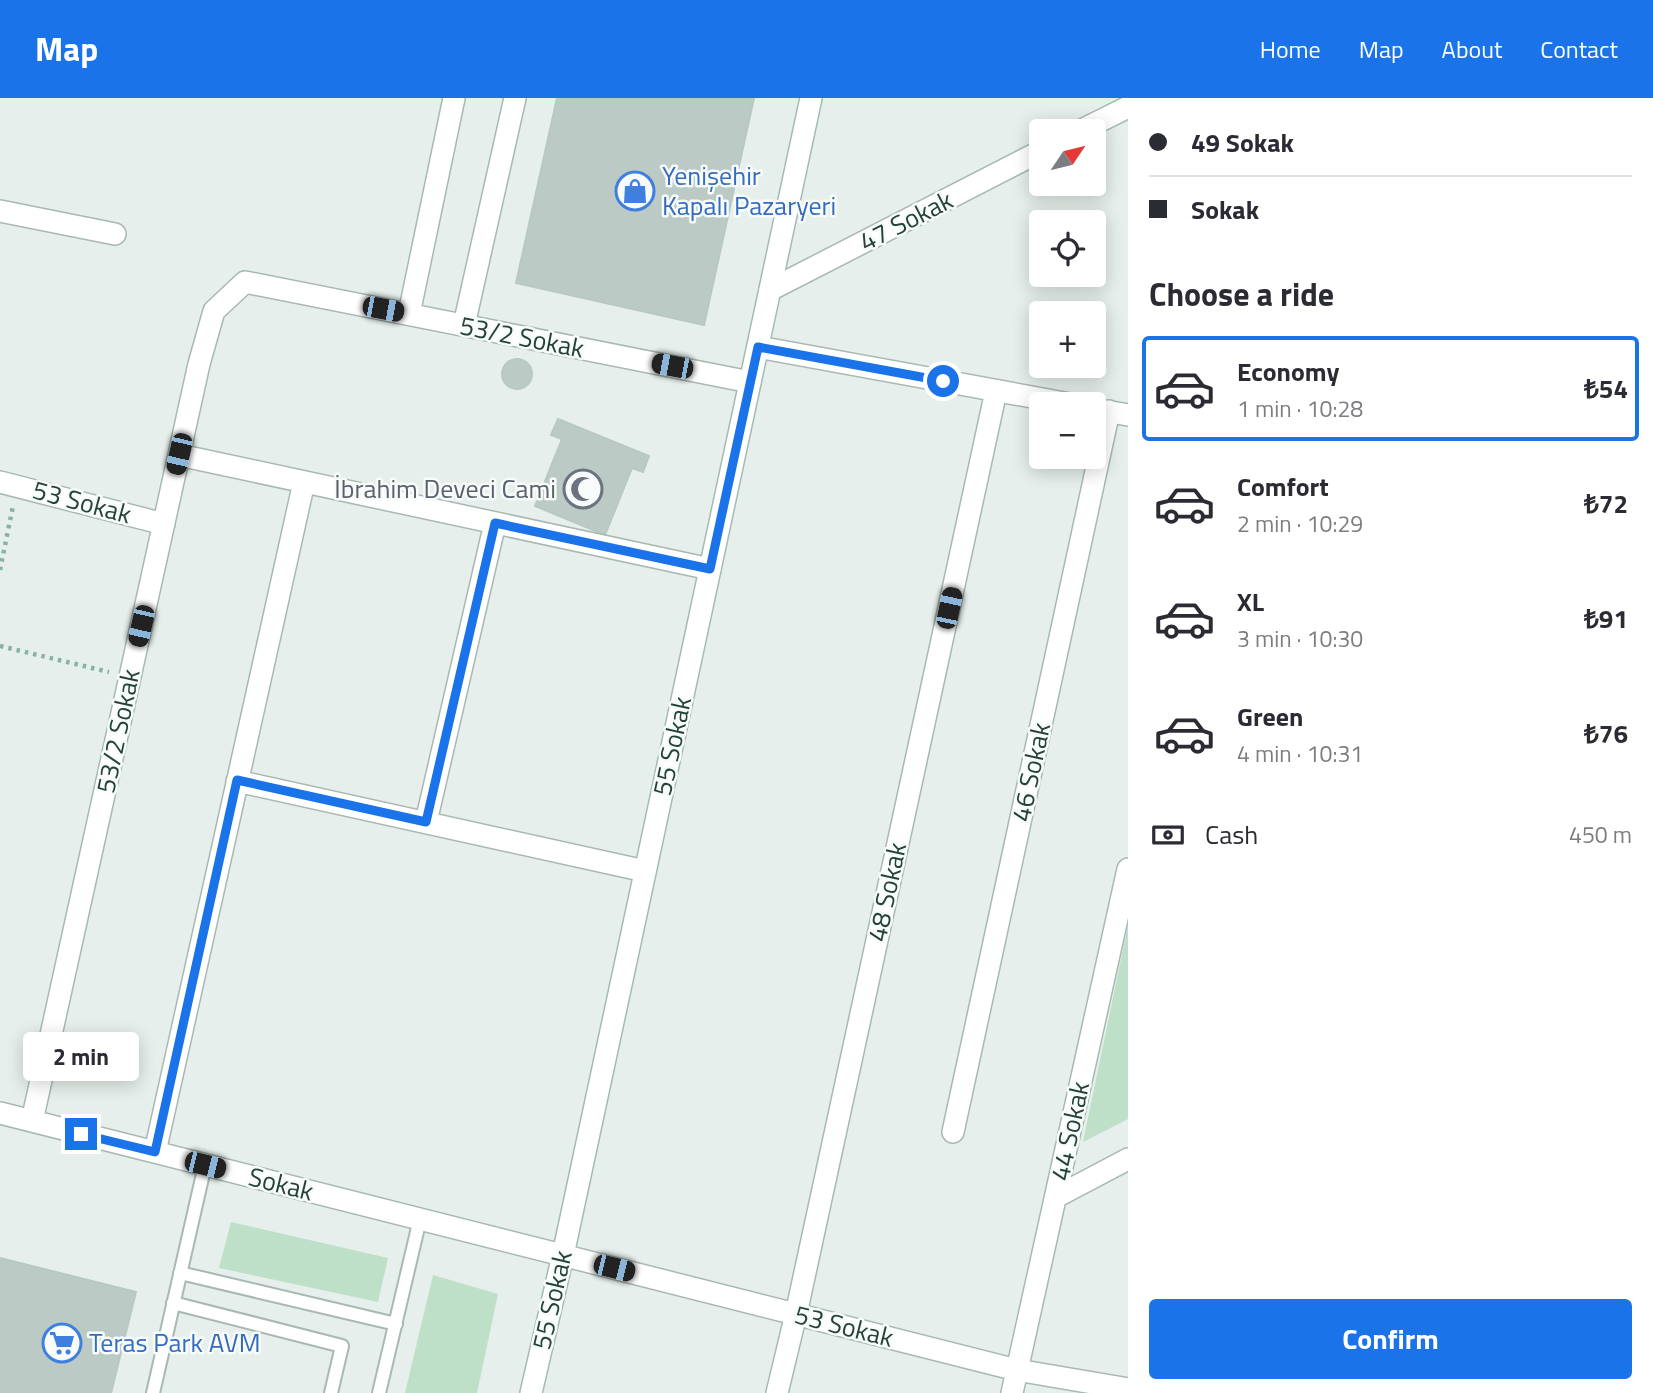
<!DOCTYPE html>
<meta charset="utf-8">
<style>
body{margin:0;font-family:"Titillium Web",sans-serif;background:#f7f7f7;color:#2b2b33;height:100vh;display:flex;flex-direction:column;font-size:26px;white-space:nowrap}
*{box-sizing:border-box;margin:0}
p{font-size:23px;color:#7c7c81}
.icon{flex:none;width:38px;height:38px;fill:none;stroke:currentColor;stroke-width:2;stroke-linecap:round;stroke-linejoin:round}
.map{position:relative;flex:1;overflow:hidden}
.details{display:flex;flex-direction:column;background:#fff;width:525px}
.details>*{flex:none}
.guide{display:grid;align-content:center;height:154px;padding:0 21px;background:#fff}
.needle{width:46px;rotate:55deg}
.fabs{position:absolute;left:1029px;top:21px;display:grid;gap:14px}
.fabs a{display:grid;place-items:center;width:77px;height:77px;border-radius:7px;background:#fff;box-shadow:0 4px 18px #0003;font-size:35px}
.end{position:absolute;width:32px;height:32px;margin:-16px;border:9px solid #1a73e8;background:#fff;box-shadow:0 0 0 4px #fff}
.from{border-radius:50%}
.bubble{position:absolute;height:49px;border-radius:7px;background:#fff;box-shadow:0 4px 18px #0003;font-size:23px;font-weight:700;line-height:49px;text-align:center}
.car{position:absolute;width:21px;height:42px;margin:-21px -10px;border-radius:9px;box-shadow:0 0 5px 2px #0007;background:linear-gradient(#222 24%,#8ab4d8 0 40%,#222 0 76%,#8ab4d8 0 86%,#222 0)}
.guide b{display:flex;align-items:center;gap:24px;height:66px;font-size:26px}
.guide b+b{border-top:2px solid #e1e1e2}
.guide i{width:18px;height:18px;background:#2b2b33}
ul{padding:0;list-style:none}
li{display:flex;align-items:center;gap:21px;height:105px;margin:0 14px 10px;padding:0 7px;border:4px solid transparent;border-radius:7px}
li div{flex:1}
li b{display:block;font-size:26px}
li em{font-style:normal;font-weight:700}
li.selected{border-color:#1a73e8}
li>.icon{width:63px;height:63px;stroke-width:1.5}
h2{padding:0 21px;font-size:32px;line-height:84px}
.pay{display:flex;align-items:center;gap:18px;height:77px;padding:0 21px;font-size:26px}
.pay p{margin-inline-start:auto}
.action{display:flex;gap:14px;margin-top:auto;padding:14px 21px}
.action a{flex:1;height:80px;border-radius:7px;background:#1a73e8;color:#fff;font-size:28px;font-weight:700;line-height:80px;text-align:center}
header{display:flex;align-items:center;gap:42px;box-sizing:border-box;height:98px;padding:0 35px;background:#1a73e8;color:#fff}
header strong{font-size:33px}
nav{display:flex;gap:38px;margin-inline-start:auto;font-size:24px}
main{display:flex;flex:1;min-height:0}
.map>svg:first-child{display:block}
</style>
<header>
<strong>Map</strong>
<nav><a>Home</a><a>Map</a><a>About</a><a>Contact</a></nav>
</header>
<main>
<div class="map">
<svg width="1128" height="1295" viewBox="0 0 1128 1295">
<rect width="100%" height="100%" fill="#e6efeb"/>
<path fill="#bfe0c8" d="M1128,827V1021L1083,1044Z
M231,1124L388,1160L378,1204L219,1170Z
M433,1177L498,1196L477,1295H405Z"/>
<path fill="#bbcac4" stroke="#b8c9c2" stroke-width="2" d="M557,0H754L704,227L516,185Z
M502 276a15 15 0 1 1 30 0a15 15 0 1 1-30 0Z
M558,321L649,358L643,374L632,370L605,437L535,408L562,341L551,337Z
M0,1160L136,1194L111,1295H0Z"/>
<g fill="none" stroke-linecap="round" stroke-linejoin="round">
<defs>
<path id="lane" d="M180,1175L396,1226
M173,1205L342,1248L331,1295
M153,1295L205,1067
M379,1295L420,1121"/>
<path id="street" d="M1080,33L1128,9
M0,113L115,136
M770,192L1041,53
M409,216L454,0
M464,227L515,0
M758,249L1070,306
M1094,311L1128,317
M179,357L710,471
M0,384L164,426
M237,683L645,773
M426,724L495,425
M0,1015L1017,1272L1128,1291
M32,1023L199,266L214,213L245,184L750,284
M953,1034L1109,313
M155,1054L304,384
M1056,1099L1128,1061
M777,1295L796,1216L996,293
M1012,1295L1128,771"/>
<path id="secondary" d="M531,1295L563,1157L811,0"/>
</defs>
<use href="#lane" stroke="#a8b8b2" stroke-width="16"/>
<use href="#street" stroke="#a8b8b2" stroke-width="24"/>
<use href="#secondary" stroke="#a4bbb3" stroke-width="24"/>
<path stroke="#86b3a5" stroke-width="4.5" stroke-dasharray="3.5 5" stroke-linecap="butt" d="M0,472L13,408
M0,548L109,574"/>
<use href="#lane" stroke="#fff" stroke-width="12"/>
<use href="#street" stroke="#fff" stroke-width="21"/>
<use href="#secondary" stroke="#fff" stroke-width="21"/>
</g>
<g fill="none" stroke-linecap="round" stroke-linejoin="round">
<path stroke="#1a73e8" stroke-width="9" d="M81,1036L155,1054L237,682L426,724L495,425L710,471L758,249L943,283"/>
</g>
<defs>
<symbol id="shop-ring" viewBox="-11 -11 22 22"><circle r="9.5" fill="#f7fbf9" stroke="#3f7fe0" stroke-width="1.5"/><path d="M-5-2.5h2.3a2.7 3.5 0 0 1 5.4 0H5L5.5 6h-11ZM-1.5-2.5h3a1.5 2.3 0 0 0-3 0Z" fill="#3f7fe0"/></symbol>
<symbol id="mosque-ring" viewBox="-11 -11 22 22"><circle r="9.5" fill="#f7fbf9" stroke="#6b7280" stroke-width="1.5"/><path d="M3.5-4.9A6 6 0 1 0 3.5 4.9A5 5 0 1 1 3.5-4.9Z" fill="#6b7280"/></symbol>
<symbol id="supermarket-ring" viewBox="-11 -11 22 22"><circle r="9.5" fill="#f7fbf9" stroke="#3f7fe0" stroke-width="1.5"/><path d="M-6-5.5h2.5l.6 2H6L4.5 2H-2.5L-4.4-4H-6ZM-1.5 3.2a1.3 1.3 0 1 0 .1 0ZM3 3.2a1.3 1.3 0 1 0 .1 0Z" fill="#3f7fe0"/></symbol>
</defs>
<g fill-rule="evenodd">
<use href="#shop-ring" x="613" y="71" width="44" height="44"/>
<use href="#mosque-ring" x="561" y="369" width="44" height="44"/>
<use href="#supermarket-ring" x="40" y="1223" width="44" height="44"/>
</g>
<g text-anchor="middle" stroke-width="5" stroke-linejoin="round" paint-order="stroke">
<g font-size="26" fill="#366cbe" stroke="#f7fbf9" text-anchor="start">
<text x="662" y="87">Yenişehir<tspan x="662" dy="30">Kapalı Pazaryeri</tspan></text>
<text x="89" y="1254">Teras Park AVM</text>
</g>
<g font-size="26" fill="#24423a" stroke="#f7fbf9">
<text transform="translate(906 123) rotate(-27)" y="9">47 Sokak</text>
<text transform="translate(522 239) rotate(11)" y="9">53/2 Sokak</text>
<text transform="translate(82 404) rotate(15)" y="9">53 Sokak</text>
<text transform="translate(118 633) rotate(-78)" y="9">53/2 Sokak</text>
<text transform="translate(672 648) rotate(-78)" y="9">55 Sokak</text>
<text transform="translate(1031 674) rotate(-78)" y="9">46 Sokak</text>
<text transform="translate(887 794) rotate(-78)" y="9">48 Sokak</text>
<text transform="translate(1070 1033) rotate(-78)" y="9">44 Sokak</text>
<text transform="translate(281 1086) rotate(14)" y="9">Sokak</text>
<text transform="translate(552 1202) rotate(-77)" y="9">55 Sokak</text>
<text transform="translate(844 1228) rotate(14)" y="9">53 Sokak</text>
</g>
<g font-size="26" fill="#5b616d" stroke="#f7fbf9" text-anchor="end">
<text x="556" y="400">İbrahim Deveci Cami</text>
</g>
</g>
</svg>
<div class="fabs">
<a><svg class="needle" viewBox="-14 -14 28 28"><path d="M0-13l5 13h-10z" fill="#e53935"/><path d="M0 13l5-13h-10z" fill="#7c7c81"/></svg></a>
<a><svg class="icon" aria-label="locate" viewBox="0 0 24 24"><circle cx="12" cy="12" r="6"/><path d="M12 2v4M12 18v4M2 12h4M18 12h4"/></svg></a>
<a>+</a>
<a>−</a>
</div>
<i class="end from" style="left:943px;top:283px"></i>
<i class="end" style="left:81px;top:1036px"></i>
<div class="bubble" style="left:23px;top:934px;width:116px">2 min</div>
<i class="car" style="left:383px;top:211px;rotate:101deg"></i>
<i class="car" style="left:672px;top:268px;rotate:281deg"></i>
<i class="car" style="left:179px;top:356px;rotate:193deg"></i>
<i class="car" style="left:949px;top:510px;rotate:12deg"></i>
<i class="car" style="left:141px;top:528px;rotate:193deg"></i>
<i class="car" style="left:205px;top:1067px;rotate:104deg"></i>
<i class="car" style="left:614px;top:1170px;rotate:104deg"></i>
</div>
<section class="details">
<div class="guide">
<b><i class="from"></i>49 Sokak</b>
<b><i></i>Sokak</b>
</div>
<h2>Choose a ride</h2>
<ul>
<li class="selected"><svg class="icon" aria-label="car" viewBox="0 0 24 24"><path d="M5 17H2v-5l4-1 3-4h7l3 4 3 1v5h-3M9 17h6M6 11h13"/><circle cx="7" cy="17" r="2"/><circle cx="17" cy="17" r="2"/></svg><div><b>Economy</b><p>1 min · 10:28</p></div><em>₺54</em></li>
<li><svg class="icon" aria-label="car" viewBox="0 0 24 24"><path d="M5 17H2v-5l4-1 3-4h7l3 4 3 1v5h-3M9 17h6M6 11h13"/><circle cx="7" cy="17" r="2"/><circle cx="17" cy="17" r="2"/></svg><div><b>Comfort</b><p>2 min · 10:29</p></div><em>₺72</em></li>
<li><svg class="icon" aria-label="car" viewBox="0 0 24 24"><path d="M5 17H2v-5l4-1 3-4h7l3 4 3 1v5h-3M9 17h6M6 11h13"/><circle cx="7" cy="17" r="2"/><circle cx="17" cy="17" r="2"/></svg><div><b>XL</b><p>3 min · 10:30</p></div><em>₺91</em></li>
<li><svg class="icon" aria-label="car" viewBox="0 0 24 24"><path d="M5 17H2v-5l4-1 3-4h7l3 4 3 1v5h-3M9 17h6M6 11h13"/><circle cx="7" cy="17" r="2"/><circle cx="17" cy="17" r="2"/></svg><div><b>Green</b><p>4 min · 10:31</p></div><em>₺76</em></li>
</ul>
<div class="pay"><svg class="icon" aria-label="cash" viewBox="0 0 24 24"><path d="M3 7h18v10H3z"/><circle cx="12" cy="12" r="2"/></svg>Cash<p>450 m</p></div>
<div class="action"><a>Confirm</a></div>
</section>
</main>
